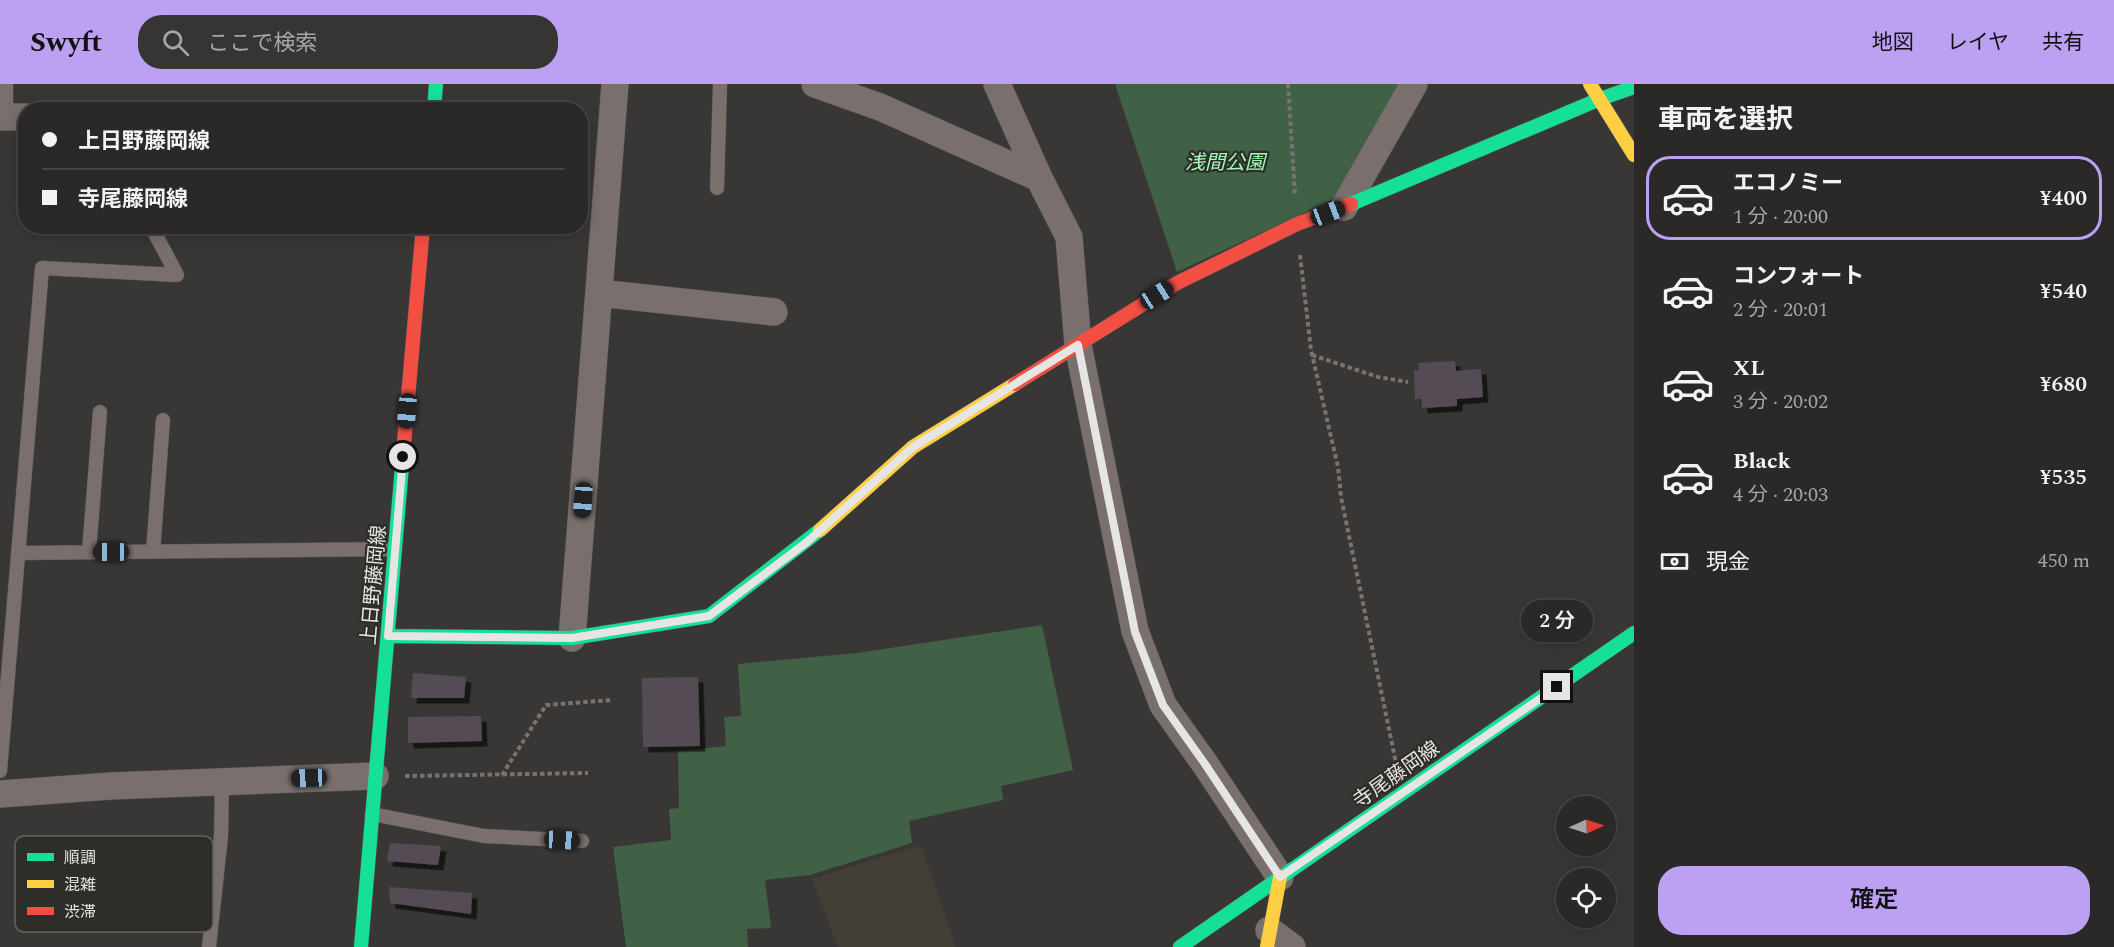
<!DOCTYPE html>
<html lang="ja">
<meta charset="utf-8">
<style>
body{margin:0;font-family:Spectral,"Noto Sans JP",serif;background:#363534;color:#f1f3f6;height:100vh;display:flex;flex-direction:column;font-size:22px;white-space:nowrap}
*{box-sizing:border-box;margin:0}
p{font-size:20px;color:#a5a6a8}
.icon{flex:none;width:33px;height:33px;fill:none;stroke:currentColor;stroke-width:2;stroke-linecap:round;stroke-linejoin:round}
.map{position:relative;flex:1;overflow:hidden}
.panel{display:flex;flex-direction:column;background:#2a2928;width:480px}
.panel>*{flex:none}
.top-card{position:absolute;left:18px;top:18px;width:570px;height:132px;border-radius:24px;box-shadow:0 3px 15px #0003,0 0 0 2px #464545;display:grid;align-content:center;height:132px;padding:0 24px;background:#2a2928}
.needle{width:39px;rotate:87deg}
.controls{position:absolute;left:1556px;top:712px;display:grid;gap:12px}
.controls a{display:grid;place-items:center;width:60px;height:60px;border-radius:50%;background:#2a2928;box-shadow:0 3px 15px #0003,0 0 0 2px #464545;font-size:30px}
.end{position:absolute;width:27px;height:27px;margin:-14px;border:8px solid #e6e5e3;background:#111;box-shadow:0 0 0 3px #111}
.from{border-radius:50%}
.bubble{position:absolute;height:42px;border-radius:21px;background:#2a2928;box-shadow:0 3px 15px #0003,0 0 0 2px #464545;font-size:20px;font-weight:600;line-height:42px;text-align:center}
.car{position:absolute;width:18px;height:36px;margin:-18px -9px;border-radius:8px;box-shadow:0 0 4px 2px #0007;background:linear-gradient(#222 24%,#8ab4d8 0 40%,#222 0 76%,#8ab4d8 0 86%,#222 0)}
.top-card b{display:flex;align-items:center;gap:21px;height:57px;font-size:22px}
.top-card b+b{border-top:2px solid #464545}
.top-card i{width:15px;height:15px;background:#f1f3f6}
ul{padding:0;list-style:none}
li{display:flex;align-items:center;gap:18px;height:84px;margin:0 12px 9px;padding:0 12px;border:3px solid transparent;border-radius:24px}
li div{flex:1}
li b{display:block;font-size:22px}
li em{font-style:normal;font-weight:600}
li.on{border-color:#bca0f2}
li>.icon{width:54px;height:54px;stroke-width:1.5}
h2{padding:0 24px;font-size:27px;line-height:72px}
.pay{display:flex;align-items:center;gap:15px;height:66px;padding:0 24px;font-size:22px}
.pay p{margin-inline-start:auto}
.primary-button{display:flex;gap:12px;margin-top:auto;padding:12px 24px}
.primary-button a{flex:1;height:69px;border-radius:24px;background:#bca0f2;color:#111;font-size:24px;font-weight:600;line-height:69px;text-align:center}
header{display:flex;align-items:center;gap:36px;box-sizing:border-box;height:84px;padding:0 30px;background:#bca0f2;color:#111}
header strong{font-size:28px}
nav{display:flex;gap:33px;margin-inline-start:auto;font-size:21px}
.search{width:420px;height:54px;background:#363534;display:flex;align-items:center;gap:15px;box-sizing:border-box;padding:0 21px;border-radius:24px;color:#a5a6a8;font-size:22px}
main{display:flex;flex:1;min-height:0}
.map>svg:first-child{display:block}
</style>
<header>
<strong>Swyft</strong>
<div class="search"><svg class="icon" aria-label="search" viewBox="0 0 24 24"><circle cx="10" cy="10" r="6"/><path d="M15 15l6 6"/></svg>ここで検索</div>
<nav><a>地図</a><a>レイヤ</a><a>共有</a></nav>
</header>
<main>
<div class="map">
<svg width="1634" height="863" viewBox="0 0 1634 863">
<defs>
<filter id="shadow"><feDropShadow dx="5.5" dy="5.5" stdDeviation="0" flood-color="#0009"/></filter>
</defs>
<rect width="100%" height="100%" fill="#383735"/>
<path fill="#433e36" d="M921,761L956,863H838L812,795Z"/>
<path fill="#416146" d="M1115,0H1401L1334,115L1177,188Z
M1042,541L1073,686L1001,702L1003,716L909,737L912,759L810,791L765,796L771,844L747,845L748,863H626L613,763L671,756L669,725L679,724L678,667L726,662L724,633L741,632L738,580L857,569Z"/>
<path fill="#544c55" filter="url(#shadow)" d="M1455,277L1456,287L1481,285L1483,313L1457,315V322L1422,324L1421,315H1415L1414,286H1419L1418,279Z
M413,589L466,593L464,614H411Z
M698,593L700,662L643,663L642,594Z
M481,632L482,657L408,659V633Z
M390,759L441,762L438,781L387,777Z
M389,803L472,809L471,830L390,819Z"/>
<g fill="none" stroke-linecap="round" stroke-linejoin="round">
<defs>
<path id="lane" d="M6,33V0
M717,104L720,0
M89,468L100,328
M153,468L163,336
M18,469L395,465
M0,687L42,184L177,191L151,142
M372,730L484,752L582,757
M209,863L221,752L222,698"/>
<path id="street" d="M815,0L880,23L1039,94
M997,0L1039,94L1069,153L1078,261L1135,547L1163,621L1205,680L1280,793
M0,33H26
M1344,123L1414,0
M599,209L774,228
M572,554L615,0
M0,710L111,702L375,692
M1269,846L1292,863"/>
<path id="fast" d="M434,26L436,0
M1351,120L1600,15L1634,3
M388,552L572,554L709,532L820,446
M361,863L404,359
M1180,863L1634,549"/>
<path id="slow" d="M1590,0L1634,71
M820,446L913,363L1015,300
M1267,863L1280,793"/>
<path id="jam" d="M1015,300L1177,199L1297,140L1351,120
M404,359L423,142"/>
</defs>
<use href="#lane" stroke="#535352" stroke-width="15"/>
<use href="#street" stroke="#535352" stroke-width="28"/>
<use href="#fast" stroke="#535352" stroke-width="15"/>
<use href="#slow" stroke="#535352" stroke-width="15"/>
<use href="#jam" stroke="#535352" stroke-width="15"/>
<path stroke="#797370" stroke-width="4" stroke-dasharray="4.5 3" stroke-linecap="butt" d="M1288,0L1295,110
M1300,171L1311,266L1338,383L1341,413L1396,679
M1312,271L1378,293L1408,298
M502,691L546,621L612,616
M405,692L588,689"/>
<use href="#lane" stroke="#796f6c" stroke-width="14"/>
<use href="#street" stroke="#796f6c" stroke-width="27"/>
<use href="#fast" stroke="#16e098" stroke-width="14"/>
<use href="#slow" stroke="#ffcf43" stroke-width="14"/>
<use href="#jam" stroke="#f24e42" stroke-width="14"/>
</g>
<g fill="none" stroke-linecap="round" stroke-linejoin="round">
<path stroke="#e6e5e3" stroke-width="8" d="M403,373L388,552L572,554L709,532L807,458L913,363L1078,261L1135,548L1163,621L1205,680L1280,793L1557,603"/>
</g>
<g text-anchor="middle" stroke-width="4.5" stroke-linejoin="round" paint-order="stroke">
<g font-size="20" font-style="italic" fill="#a1fab1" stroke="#2f2d2a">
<text x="1225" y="85">浅間公園</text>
</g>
<g font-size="20" fill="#e6e5e3" stroke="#2f2d2a">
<text transform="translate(373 501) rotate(-85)" y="7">上日野藤岡線</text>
<text transform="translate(1396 690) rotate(-35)" y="7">寺尾藤岡線</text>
</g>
</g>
<rect x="15" y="752" width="198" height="96" rx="9" fill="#2f2d2a" stroke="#666462" stroke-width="1.5"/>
<rect x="27" y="769" width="27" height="8" fill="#16e098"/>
<rect x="27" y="796" width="27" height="8" fill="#ffcf43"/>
<rect x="27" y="823" width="27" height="8" fill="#f24e42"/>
<g font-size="16" fill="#e6e5e3">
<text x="64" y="779">順調</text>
<text x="64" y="806">混雑</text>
<text x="64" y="833">渋滞</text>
</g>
</svg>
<div class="controls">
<a><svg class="needle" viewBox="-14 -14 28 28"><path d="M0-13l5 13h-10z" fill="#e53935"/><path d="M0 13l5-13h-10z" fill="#a5a6a8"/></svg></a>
<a><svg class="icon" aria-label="locate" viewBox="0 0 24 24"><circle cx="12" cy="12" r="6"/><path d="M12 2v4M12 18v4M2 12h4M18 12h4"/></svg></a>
</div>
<i class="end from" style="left:403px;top:373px"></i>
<i class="end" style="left:1557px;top:603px"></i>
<div class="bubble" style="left:1521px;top:516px;width:72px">2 分</div>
<i class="car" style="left:1328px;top:129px;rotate:69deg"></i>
<i class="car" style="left:1157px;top:211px;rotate:58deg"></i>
<i class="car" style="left:407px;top:327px;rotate:185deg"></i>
<i class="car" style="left:583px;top:416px;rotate:184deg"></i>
<i class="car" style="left:111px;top:468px;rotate:270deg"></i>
<i class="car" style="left:309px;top:694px;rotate:268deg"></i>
<i class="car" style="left:562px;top:756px;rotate:93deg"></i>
<div class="top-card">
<b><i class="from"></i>上日野藤岡線</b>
<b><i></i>寺尾藤岡線</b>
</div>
</div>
<section class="panel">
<h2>車両を選択</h2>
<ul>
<li class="on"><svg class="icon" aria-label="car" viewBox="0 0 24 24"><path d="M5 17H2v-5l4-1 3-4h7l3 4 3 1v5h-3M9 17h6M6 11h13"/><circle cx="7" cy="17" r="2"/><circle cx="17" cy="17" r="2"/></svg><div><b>エコノミー</b><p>1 分 · 20:00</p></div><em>¥400</em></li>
<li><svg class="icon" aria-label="car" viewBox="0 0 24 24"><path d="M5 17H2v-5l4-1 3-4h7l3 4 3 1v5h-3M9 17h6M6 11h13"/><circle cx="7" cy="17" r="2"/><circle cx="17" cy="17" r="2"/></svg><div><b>コンフォート</b><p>2 分 · 20:01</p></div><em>¥540</em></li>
<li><svg class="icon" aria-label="car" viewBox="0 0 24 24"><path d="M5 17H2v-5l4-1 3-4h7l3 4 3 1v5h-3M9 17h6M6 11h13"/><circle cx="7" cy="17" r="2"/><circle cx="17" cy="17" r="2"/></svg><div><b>XL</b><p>3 分 · 20:02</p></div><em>¥680</em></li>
<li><svg class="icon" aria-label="car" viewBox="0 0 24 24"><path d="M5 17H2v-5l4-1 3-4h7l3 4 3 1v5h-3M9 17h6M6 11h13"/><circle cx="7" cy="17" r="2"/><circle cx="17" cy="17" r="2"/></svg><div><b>Black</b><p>4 分 · 20:03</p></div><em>¥535</em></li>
</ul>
<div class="pay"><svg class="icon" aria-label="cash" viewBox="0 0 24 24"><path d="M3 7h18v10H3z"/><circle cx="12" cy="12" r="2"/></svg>現金<p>450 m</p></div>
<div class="primary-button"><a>確定</a></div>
</section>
</main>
